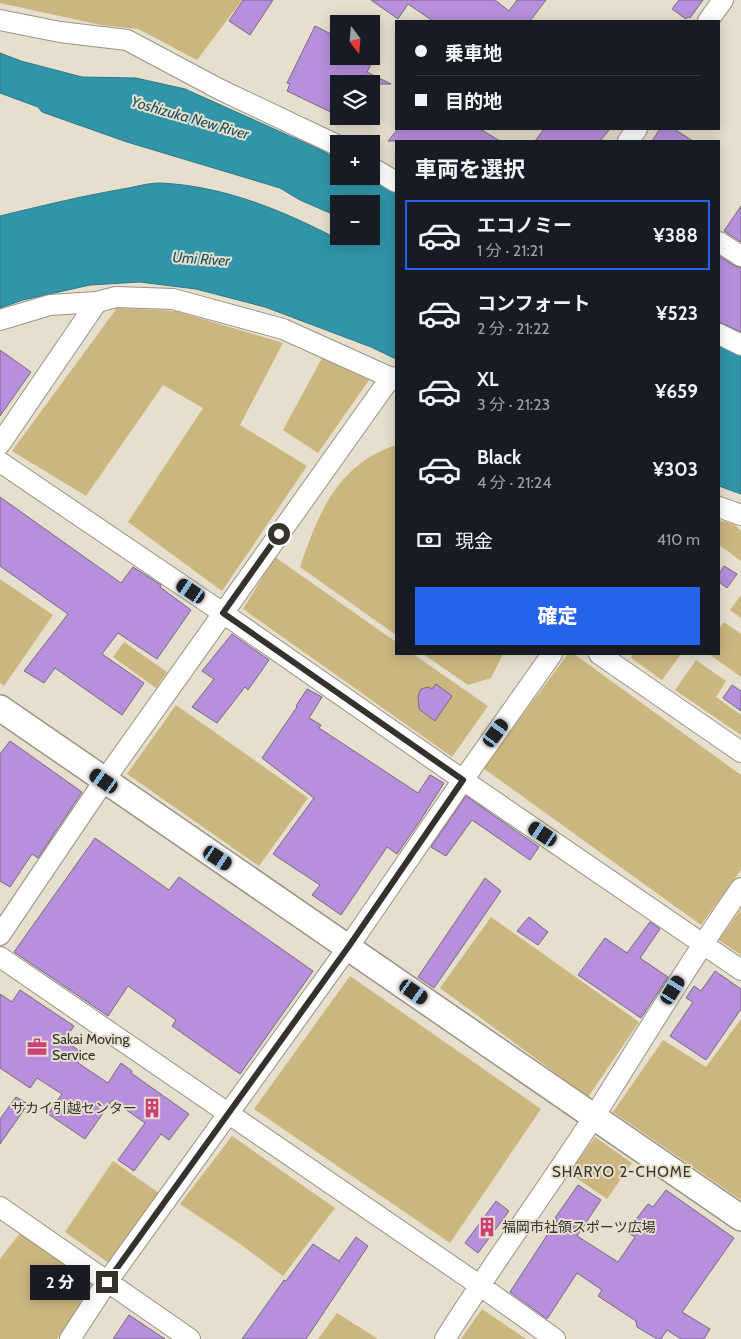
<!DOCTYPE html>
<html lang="ja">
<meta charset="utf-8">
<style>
body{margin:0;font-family:Cabin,"Noto Sans JP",sans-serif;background:#242831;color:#f1f3f6;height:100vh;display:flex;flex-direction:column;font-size:19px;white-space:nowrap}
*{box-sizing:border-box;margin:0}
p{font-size:16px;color:#9ea1a6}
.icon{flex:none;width:28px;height:28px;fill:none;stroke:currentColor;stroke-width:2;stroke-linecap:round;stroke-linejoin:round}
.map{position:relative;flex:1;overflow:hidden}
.panel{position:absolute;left:395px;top:140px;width:325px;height:515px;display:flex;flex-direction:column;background:#171b24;border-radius:0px;box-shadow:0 2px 12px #0003}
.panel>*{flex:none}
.banner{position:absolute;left:395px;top:20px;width:325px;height:110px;border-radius:0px;box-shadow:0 2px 12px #0003;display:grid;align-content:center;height:110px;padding:0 20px;background:#171b24}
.needle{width:32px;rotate:164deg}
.tools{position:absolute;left:330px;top:15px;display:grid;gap:10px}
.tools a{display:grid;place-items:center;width:50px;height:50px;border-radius:0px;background:#171b24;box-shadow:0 2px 12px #0003;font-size:25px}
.end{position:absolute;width:22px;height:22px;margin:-11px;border:6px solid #34322b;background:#fff;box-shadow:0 0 0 2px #fff}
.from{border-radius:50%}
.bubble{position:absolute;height:35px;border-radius:0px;background:#171b24;box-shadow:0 2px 12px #0003;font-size:16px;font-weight:800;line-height:35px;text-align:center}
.car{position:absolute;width:15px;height:30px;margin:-15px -8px;border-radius:6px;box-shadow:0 0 4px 1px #0007;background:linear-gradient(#222 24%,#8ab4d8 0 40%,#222 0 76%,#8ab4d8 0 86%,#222 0)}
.banner b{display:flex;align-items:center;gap:18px;height:48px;font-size:19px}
.banner b+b{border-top:1px solid #363941}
.banner i{width:12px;height:12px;background:#f1f3f6}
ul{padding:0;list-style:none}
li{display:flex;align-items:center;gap:15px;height:70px;margin:0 10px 8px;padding:0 10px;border:2px solid transparent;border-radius:0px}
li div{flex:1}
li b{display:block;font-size:19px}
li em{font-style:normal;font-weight:800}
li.on{border-color:#2563eb}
li>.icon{width:45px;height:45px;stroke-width:1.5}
h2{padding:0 20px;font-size:22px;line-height:60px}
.pay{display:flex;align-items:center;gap:12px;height:55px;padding:0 20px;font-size:19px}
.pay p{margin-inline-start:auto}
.cta{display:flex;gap:10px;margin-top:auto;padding:10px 20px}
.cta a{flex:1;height:58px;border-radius:0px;background:#2563eb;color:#fff;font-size:20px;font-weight:800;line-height:58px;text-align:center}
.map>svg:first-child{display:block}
</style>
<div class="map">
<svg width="741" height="1339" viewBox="0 0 741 1339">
<rect width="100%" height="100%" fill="#e6dfce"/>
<path fill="#cbb67f" d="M0,0H242L197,60L138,29L101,25L0,3Z
M117,308L176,311L283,343L240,425L307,466L222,591L128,522L203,408L163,385L86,496L12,451Z
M322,358L369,380L318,453L283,430Z
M396,445V635L300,567C319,512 337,465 396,445Z
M719,520L734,524L741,531V561L719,545Z
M275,557L396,642V654H413L488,706L452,757L243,609Z
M0,579L53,615L4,686L0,683Z
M741,595V618L730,610Z
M724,622L741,634V677L709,654H719V629Z
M124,642L167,672L156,688L113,657Z
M423,654H503L491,678L468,685Z
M568,654H574L741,775V870L701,925L483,768Z
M633,654H681L662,680L631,658Z
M696,660L726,681L716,697L741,715V735L675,690Z
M176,705L308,798L259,866L127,774Z
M741,909V955L719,940Z
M491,917L639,1022L588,1097L440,988Z
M350,976L541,1109L450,1243L254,1109Z
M741,1019V1200L613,1112L663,1040L706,1067Z
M232,1136L335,1208L283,1276L240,1244L180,1204Z
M595,1137L632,1163L607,1199L569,1173Z
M113,1161L159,1193L109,1263L65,1232Z
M20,1233L96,1283L57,1339H0V1259Z
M482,1309L526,1339H461Z
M337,1313L378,1339H318Z"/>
<path fill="#3095a9" stroke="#317783" d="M0,53L21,61L82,77L136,78L185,89L321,150L339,160V176H366L396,193V359L371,347L265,307L196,289L140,282L90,285L23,300L0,308V216C41,206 82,196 123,189C135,187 148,183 160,183C227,186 289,213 347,244H354L358,239L359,236H371V204H339V217L300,200L280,188L127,142L42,112L38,107L0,93Z
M719,345L741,356V494L719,486Z"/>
<path fill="#b78fdd" stroke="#736c7b" d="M243,0H273L250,35L229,21Z
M371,0H495L509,11L517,0H546L530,21H433L408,4L398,19Z
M679,0H703L690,18L688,17L686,19L672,9Z
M315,26L339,38V56H375L367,72L391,84H339V116L287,91L290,84L287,83Z
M398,129H480L500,141H388Z
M544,129H610L600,141H535Z
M660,129H674L693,141H652Z
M741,206V242L724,231Z
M719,256L735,266L741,268V332L719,322Z
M0,350L31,372L0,416Z
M0,497L121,583L133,567L161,585L160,587L191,610L157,659L118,633L102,654L144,683L122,715L55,668L44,683L24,671L68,614L0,566Z
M724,566L737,574L727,588L719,582V574Z
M232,634L269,660L248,690L245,687L217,723L192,707L214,679L202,671Z
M436,684L452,696L435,721L419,709L418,696L421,689L428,687L432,689Z
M732,685L741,691V711L723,698Z
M307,689L322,697L309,718L321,725L319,728L418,793L430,775L444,783L420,821L397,854L387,847L341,915L312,895L320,885L273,854L314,798L262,758L297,707L296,706Z
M10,741L82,792L38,858L32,854L10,887L0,881V754Z
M466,796L539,847L530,860L472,820L446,856L431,847Z
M95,838L169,890L179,877L313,971L240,1074L172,1026L176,1020L128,986L108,1016L14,952Z
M485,878L501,891L434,988L418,977Z
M529,917L548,932L538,945L517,931Z
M650,922L660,929L640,958L668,977L641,1018L578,975L605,938L627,953Z
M715,971L741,989V1009L706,1060L670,1036L693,1002L686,998L694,986L701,991Z
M20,990L74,1026L64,1040L84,1054L78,1063L108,1083L121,1063L132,1071L131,1073L189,1114L169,1140L161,1134L134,1171L118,1160L145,1123L112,1100L85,1139L48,1114L62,1094L37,1078L30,1088L0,1068V994L12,1002Z
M16,1097L28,1104L0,1144V1119Z
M578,1185L601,1200L577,1236L618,1262L635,1237L626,1232L648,1204L653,1207L666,1190L734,1238L682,1312L710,1329L704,1339H681L667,1330L661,1339H657L637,1327L636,1321L598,1296L602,1290L577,1273L547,1319L510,1292L557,1220L555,1218Z
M496,1201L509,1211L478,1253L465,1243Z
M356,1237L368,1246L306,1339H242L284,1280L286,1281L313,1244L339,1261Z
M129,1315L165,1339H113Z"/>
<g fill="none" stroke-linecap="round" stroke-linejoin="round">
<defs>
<path id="minor" d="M0,20L60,32L127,40L219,89L339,146
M708,21L723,0
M628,141L637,129
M371,167L396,182
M719,242L741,256
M0,320L50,305L97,302L116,297L173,299L283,329L396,380
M719,334L741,345
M0,444L97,302
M0,462L223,613L463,780L741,970
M719,507L741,515
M599,654L741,752
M0,935L104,781L391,377
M0,957L479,1285L555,1339
M0,1207L190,1339
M70,1339L107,1282L349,946L463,780L552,654
M445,1339C493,1263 546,1191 595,1115C643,1039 689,962 741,888"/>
<path id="tertiary" d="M0,708L741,1218"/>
</defs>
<use href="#minor" stroke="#999383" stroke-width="22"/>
<use href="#tertiary" stroke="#999383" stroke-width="28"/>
<use href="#minor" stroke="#fff" stroke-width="20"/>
<use href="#tertiary" stroke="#fff" stroke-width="25"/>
</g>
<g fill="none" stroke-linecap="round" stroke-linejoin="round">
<path stroke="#34322b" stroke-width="6" d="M107,1282L349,946L463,780L223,613L279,534"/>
</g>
<defs>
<symbol id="office-bare" viewBox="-9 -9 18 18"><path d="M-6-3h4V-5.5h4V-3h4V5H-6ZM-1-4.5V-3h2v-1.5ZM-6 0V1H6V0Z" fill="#cb4075" stroke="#e6dfce" stroke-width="2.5" paint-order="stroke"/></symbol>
<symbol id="building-bare" viewBox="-9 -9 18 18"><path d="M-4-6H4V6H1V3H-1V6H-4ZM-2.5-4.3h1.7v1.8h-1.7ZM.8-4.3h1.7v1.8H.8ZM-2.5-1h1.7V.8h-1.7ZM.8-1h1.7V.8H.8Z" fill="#cb4075" stroke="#e6dfce" stroke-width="2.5" paint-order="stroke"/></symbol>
</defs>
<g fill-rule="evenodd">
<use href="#office-bare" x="23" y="1033" width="28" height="28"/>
<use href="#building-bare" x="138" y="1094" width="28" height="28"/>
<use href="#building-bare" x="473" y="1213" width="28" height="28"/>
</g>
<g text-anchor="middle" stroke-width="4" stroke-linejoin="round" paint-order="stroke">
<g font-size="14" fill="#34322b" stroke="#e6dfce" text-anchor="start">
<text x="52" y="1044">Sakai Moving<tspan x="52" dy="16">Service</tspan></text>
<text x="137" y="1113" text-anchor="end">サカイ引越センター</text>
<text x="502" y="1232">福岡市社領スポーツ広場</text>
</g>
<g font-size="15" font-style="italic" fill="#1a515c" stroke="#e6dfce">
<text transform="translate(190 118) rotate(16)" y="5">Yoshizuka New River</text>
<text transform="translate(201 259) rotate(4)" y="5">Umi River</text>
</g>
<g font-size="15" letter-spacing="1" fill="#3a3526" stroke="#e6dfce">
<text x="622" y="1177">SHARYO 2-CHOME</text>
</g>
</g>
</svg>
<div class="tools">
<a><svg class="needle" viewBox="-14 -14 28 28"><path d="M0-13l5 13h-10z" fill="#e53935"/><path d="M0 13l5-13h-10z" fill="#9ea1a6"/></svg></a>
<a><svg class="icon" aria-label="layers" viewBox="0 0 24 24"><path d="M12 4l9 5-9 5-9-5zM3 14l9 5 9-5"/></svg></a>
<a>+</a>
<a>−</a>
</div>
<i class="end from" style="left:279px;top:534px"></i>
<i class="end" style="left:107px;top:1282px"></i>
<div class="bubble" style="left:30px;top:1265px;width:60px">2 分</div>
<i class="car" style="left:191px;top:591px;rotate:304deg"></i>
<i class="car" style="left:496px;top:733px;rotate:36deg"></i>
<i class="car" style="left:104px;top:781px;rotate:305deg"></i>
<i class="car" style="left:543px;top:834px;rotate:304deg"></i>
<i class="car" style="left:218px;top:858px;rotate:124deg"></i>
<i class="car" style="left:673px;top:990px;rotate:32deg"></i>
<i class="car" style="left:414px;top:992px;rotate:125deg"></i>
<div class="banner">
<b><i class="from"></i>乗車地</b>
<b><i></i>目的地</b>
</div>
<section class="panel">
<h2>車両を選択</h2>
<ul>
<li class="on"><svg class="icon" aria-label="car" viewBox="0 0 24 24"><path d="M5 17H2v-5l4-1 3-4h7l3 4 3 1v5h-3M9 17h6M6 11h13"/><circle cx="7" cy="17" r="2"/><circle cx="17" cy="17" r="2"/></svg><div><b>エコノミー</b><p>1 分 · 21:21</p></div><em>¥388</em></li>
<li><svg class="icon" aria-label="car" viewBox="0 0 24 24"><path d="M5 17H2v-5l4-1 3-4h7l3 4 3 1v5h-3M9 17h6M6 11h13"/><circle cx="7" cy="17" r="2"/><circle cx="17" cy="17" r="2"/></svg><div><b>コンフォート</b><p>2 分 · 21:22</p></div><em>¥523</em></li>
<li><svg class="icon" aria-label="car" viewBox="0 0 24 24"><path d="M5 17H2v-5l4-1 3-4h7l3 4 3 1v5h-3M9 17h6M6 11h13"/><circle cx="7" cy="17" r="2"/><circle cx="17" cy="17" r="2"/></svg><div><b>XL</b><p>3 分 · 21:23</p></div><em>¥659</em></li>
<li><svg class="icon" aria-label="car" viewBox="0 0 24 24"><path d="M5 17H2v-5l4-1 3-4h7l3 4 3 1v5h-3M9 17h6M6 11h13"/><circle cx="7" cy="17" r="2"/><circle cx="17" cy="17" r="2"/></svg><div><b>Black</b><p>4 分 · 21:24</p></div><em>¥303</em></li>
</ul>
<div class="pay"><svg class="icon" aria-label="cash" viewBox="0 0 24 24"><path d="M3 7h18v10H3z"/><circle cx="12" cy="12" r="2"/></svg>現金<p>410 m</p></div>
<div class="cta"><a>確定</a></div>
</section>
</div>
